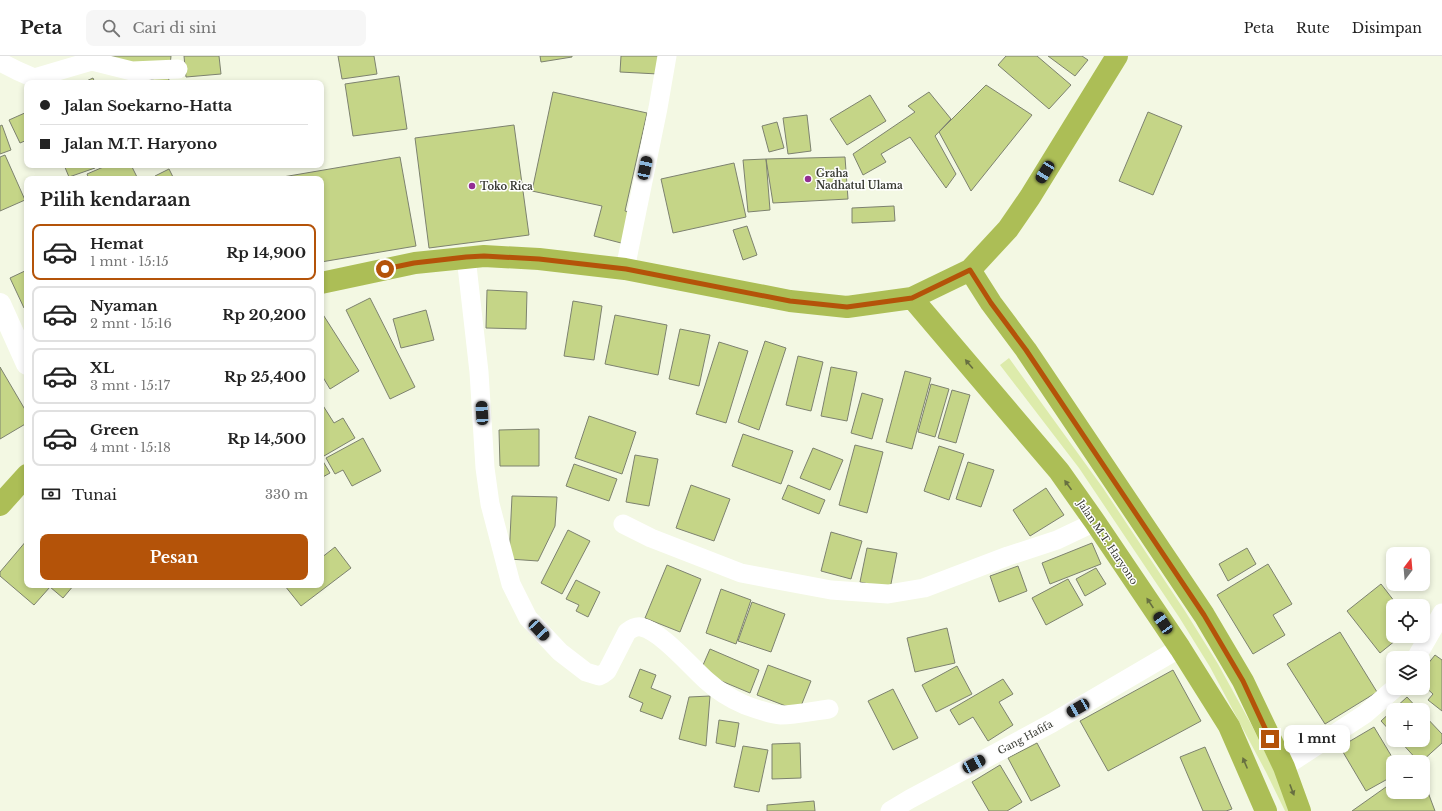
<!DOCTYPE html>
<html lang="id">
<meta charset="utf-8">
<style>
body{margin:0;font-family:"Libre Baskerville",serif;background:#f6f6f6;color:#222;height:100vh;display:flex;flex-direction:column;font-size:15px;white-space:nowrap}
*{box-sizing:border-box;margin:0}
p{font-size:13px;color:#767676}
.icon{flex:none;width:22px;height:22px;fill:none;stroke:currentColor;stroke-width:2;stroke-linecap:round;stroke-linejoin:round}
.map{position:relative;flex:1;overflow:hidden}
.sheet{position:absolute;left:24px;top:120px;width:300px;height:412px;display:flex;flex-direction:column;background:#fff;border-radius:8px;box-shadow:0 2px 6px #0003}
.sheet>*{flex:none}
.hud{position:absolute;left:24px;top:24px;width:300px;height:88px;border-radius:8px;box-shadow:0 2px 6px #0003;display:grid;align-content:center;height:88px;padding:0 16px;background:#fff}
.needle{width:26px;rotate:16deg}
.tools{position:absolute;left:1386px;top:491px;display:grid;gap:8px}
.tools a{display:grid;place-items:center;width:44px;height:44px;border-radius:8px;background:#fff;box-shadow:0 2px 6px #0003;font-size:20px}
.end{position:absolute;width:18px;height:18px;margin:-9px;border:5px solid #b45309;background:#fff;box-shadow:0 0 0 2px #fff}
.from{border-radius:50%}
.bubble{position:absolute;height:28px;border-radius:8px;background:#fff;box-shadow:0 2px 6px #0003;font-size:13px;font-weight:800;line-height:28px;text-align:center}
.car{position:absolute;width:12px;height:24px;margin:-12px -6px;border-radius:5px;box-shadow:0 0 3px 1px #0007;background:linear-gradient(#222 24%,#8ab4d8 0 40%,#222 0 76%,#8ab4d8 0 86%,#222 0)}
.hud b{display:flex;align-items:center;gap:14px;height:38px;font-size:15px}
.hud b+b{border-top:1px solid #e0e0e0}
.hud i{width:10px;height:10px;background:#222}
ul{padding:0;list-style:none}
li{display:flex;align-items:center;gap:12px;height:56px;margin:0 8px 6px;padding:0 8px;border:2px solid #e0e0e0;border-radius:8px}
li div{flex:1}
li b{display:block;font-size:15px}
li em{font-style:normal;font-weight:800}
li.active{border-color:#b45309}
li>.icon{width:36px;height:36px;stroke-width:1.5}
h2{padding:0 16px;font-size:18px;line-height:48px}
.pay{display:flex;align-items:center;gap:10px;height:44px;padding:0 16px;font-size:15px}
.pay p{margin-inline-start:auto}
.button{display:flex;gap:8px;margin-top:auto;padding:8px 16px}
.button a{flex:1;height:46px;border-radius:8px;background:#b45309;color:#fff;font-size:16px;font-weight:800;line-height:46px;text-align:center}
header{display:flex;align-items:center;gap:24px;box-sizing:border-box;height:56px;padding:0 20px;background:#fff;border-bottom:1px solid #e0e0e0}
header strong{font-size:19px}
nav{display:flex;gap:22px;margin-inline-start:auto;font-size:14px}
.search{width:280px;height:36px;background:#f6f6f6;display:flex;align-items:center;gap:10px;box-sizing:border-box;padding:0 14px;border-radius:8px;color:#767676;font-size:15px}
.map>svg:first-child{display:block}
</style>
<header>
<strong>Peta</strong>
<div class="search"><svg class="icon" aria-label="search" viewBox="0 0 24 24"><circle cx="10" cy="10" r="6"/><path d="M15 15l6 6"/></svg>Cari di sini</div>
<nav><a>Peta</a><a>Rute</a><a>Disimpan</a></nav>
</header>
<div class="map">
<svg width="1442" height="755" viewBox="0 0 1442 755">
<rect width="100%" height="100%" fill="#f3f8e3"/>
<path fill="#ddebab" d="M1009,302L1103,432L1185,555L1218,608L1251,668L1294,755H1285L1266,716L1210,611L1179,561L1079,412L1000,309Z"/>
<path fill="#c5d587" stroke="#7d826f" d="M110,0H171L170,10L110,5Z
M184,0H219L221,18L186,21Z
M338,0H374L377,18L342,23Z
M540,0H572V1L541,6Z
M621,0H659L658,18L620,16Z
M1006,0H1037L1071,29L1049,53L998,9Z
M1048,0H1082L1088,4L1075,20Z
M167,18L170,27H142Z
M399,20L407,73L353,80L345,28Z
M93,22L95,27H82Z
M986,29L1032,59L971,135L939,76Z
M553,36L647,57L625,155L633,157L625,188L594,180L602,150L532,135Z
M929,36L951,63L935,80L956,118L946,132L910,81L881,98L886,106L863,119L853,98L915,56L908,50Z
M870,39L886,65L847,89L830,63Z
M27,56V84L20,87L9,64Z
M1148,56L1182,70L1153,139L1119,125Z
M807,59L811,95L788,98L783,62Z
M777,66L784,92L769,96L762,70Z
M2,69L11,94L0,98V70Z
M514,69L529,179L429,192L415,82Z
M5,99L25,144L0,155V101Z
M400,101L416,190L321,206V123H271Z
M845,101L848,143L773,147L766,103Z
M766,103L770,154L748,156L743,104Z
M734,107L746,161L673,177L661,123Z
M64,109H94L95,112L69,121Z
M108,109H131L138,123H89L87,118Z
M169,113L174,123H157L155,120Z
M894,150L895,165L852,167V152Z
M747,170L757,199L743,204L733,174Z
M27,214V251L24,252L10,222Z
M487,234L527,236L526,273L486,272Z
M370,242L415,331L390,343L346,254Z
M573,245L602,250L594,304L564,300Z
M426,254L434,284L401,292L393,263Z
M321,257H322L359,315L330,333L321,318Z
M615,259L667,269L658,319L605,308Z
M680,273L710,279L699,330L669,323Z
M765,285L786,292L759,374L738,366Z
M719,286L748,295L726,367L696,358Z
M798,300L823,306L811,355L786,349Z
M0,311L27,357V367L0,383Z
M831,311L857,316L847,365L821,360Z
M905,315L931,322L912,393L886,386Z
M931,328L949,333L935,381L918,376Z
M952,334L970,339L956,387L938,382Z
M862,337L883,343L872,383L851,377Z
M321,348H322L334,367L343,362L355,382L324,400L321,395Z
M589,360L636,376L622,418L575,402Z
M539,373V410H500L499,374Z
M743,378L793,395L781,428L732,410Z
M363,382L381,415L352,430L343,414L335,418L326,402Z
M855,389L883,396L867,457L839,449Z
M939,390L964,398L949,444L924,435Z
M813,392L843,404L830,434L800,422Z
M635,399L658,403L649,450L626,446Z
M321,402L330,417L321,422Z
M968,406L994,414L981,451L956,443Z
M574,408L617,423L609,445L566,430Z
M691,429L730,443L714,485L676,472Z
M788,429L825,444L819,458L782,443Z
M1046,432L1064,459L1030,480L1013,454Z
M512,440L557,441L555,470L538,505L509,503Z
M568,474L590,485L562,538L541,527Z
M831,476L862,485L851,523L821,515Z
M27,484V529H74L63,542L50,531L34,549L0,520V516Z
M1092,487L1101,508L1050,528L1042,507Z
M335,491L351,512L301,550L285,530L321,529V502Z
M867,492L897,497L890,533L860,526Z
M1247,492L1256,508L1228,525L1219,508Z
M1268,508L1292,548L1273,559L1285,579L1253,598L1217,539Z
M667,509L701,523L680,576L645,562Z
M1018,510L1027,535L999,546L990,520Z
M1096,512L1106,528L1085,540L1076,523Z
M1068,523L1083,549L1046,569L1032,542Z
M576,524L600,536L588,561L576,555L579,549L566,543Z
M1381,528L1398,550H1393V580H1401L1380,597L1347,555Z
M721,533L751,544L736,588L706,577Z
M752,546L785,558L771,596L738,585Z
M947,572L955,607L915,616L907,582Z
M1340,576L1377,636L1325,668L1287,608Z
M710,593L759,614L750,637L700,616Z
M1435,599L1442,604V655L1428,644L1433,638L1423,629V614Z
M768,609L811,625L799,655L757,639Z
M957,610L972,638L936,656L922,629Z
M640,613L656,619L651,632L671,640L662,663L640,655L643,647L629,641Z
M1173,614L1201,665L1108,715L1080,665Z
M1003,623L1013,638L999,646L1013,669L988,685L973,661L959,669L950,654Z
M893,633L918,682L893,694L868,645Z
M710,640L706,690L679,683L689,641Z
M1407,641L1419,654H1393V678L1381,665Z
M1423,658L1442,678V687L1421,706H1419L1399,684H1423Z
M719,664L739,667L735,691L716,687Z
M1374,671L1395,706H1393V720L1366,735L1340,691Z
M800,687L801,722L772,723V688Z
M1037,687L1060,730L1031,745L1008,702Z
M743,690L768,694L759,736L734,731Z
M1205,691L1232,753L1226,755H1203L1180,701Z
M1000,709L1022,746L1007,755H989L972,726Z
M1423,723L1435,755H1352L1393,726V736H1423Z
M814,745L815,755H767V749Z"/>
<g fill="none" stroke-linecap="round" stroke-linejoin="round">
<path stroke="#fff" stroke-width="19" d="M0,6L18,15L34,22L92,5L132,15L178,13
M466,201L479,316L485,412L490,448L511,528L528,562L560,596L586,616L599,620L603,618L607,615L627,576C631,573 636,570 641,571C661,575 691,611 707,625C718,635 731,643 745,649C756,653 769,658 781,659C797,659 813,655 829,653
M625,213L658,52L667,0
M623,468L651,482L741,517L831,534L888,538L924,532L1008,500L1057,484L1095,466
M1416,602L1442,557
M1284,711L1365,658L1395,632
M890,755L910,743L1052,667L1180,592"/>
<path stroke="#fff" stroke-width="22" d="M0,248L27,308"/>
<path stroke="#acbe56" stroke-width="22" d="M970,214L991,247L1026,294L1204,559L1243,625L1284,711L1300,755
M321,227L415,207L484,200L539,203L625,213L790,245L847,251L912,242L970,214L1008,173L1030,141L1117,0
M912,242L1059,415L1095,466L1180,592L1229,670L1266,755
M0,449L27,419"/>
</g>
<defs><path id="oneway-solid" d="M-6-.8H1V-3.2L6.5 0L1 3.2V.8H-6Z"/></defs>
<g fill="#676f41">
<use href="#oneway-solid" transform="translate(969 308) rotate(-130)"/>
<use href="#oneway-solid" transform="translate(1068 429) rotate(-126)"/>
<use href="#oneway-solid" transform="translate(1150 547) rotate(-124)"/>
<use href="#oneway-solid" transform="translate(1245 707) rotate(-113)"/>
<use href="#oneway-solid" transform="translate(1292 734) rotate(69)"/>
</g>
<g fill="none" stroke-linecap="round" stroke-linejoin="round">
<path stroke="#b45309" stroke-width="5" d="M385,213L414,207L466,201L484,200L539,203L626,213L790,245L847,251L912,242L970,214L991,247L1026,294L1204,559L1243,625L1270,683"/>
</g>
<g fill="#932e93" stroke="#fff" stroke-width="1.5">
<circle cx="808" cy="123" r="4"/>
<circle cx="472" cy="130" r="4"/>
</g>
<g text-anchor="middle" stroke-width="3" stroke-linejoin="round" paint-order="stroke">
<g font-size="10" font-weight="bold" fill="#393b33" stroke="#fff" text-anchor="start">
<text x="816" y="121">Graha<tspan x="816" dy="12">Nadhatul Ulama</tspan></text>
<text x="480" y="134">Toko Rica</text>
</g>
<g font-size="10" fill="#393b33" stroke="#fff">
<text transform="translate(1108 486) rotate(56)" y="4">Jalan M.T. Haryono</text>
<text transform="translate(1025 681) rotate(-28)" y="4">Gang Hafifa</text>
</g>
</g>
</svg>
<div class="tools">
<a><svg class="needle" viewBox="-14 -14 28 28"><path d="M0-13l5 13h-10z" fill="#e53935"/><path d="M0 13l5-13h-10z" fill="#767676"/></svg></a>
<a><svg class="icon" aria-label="locate" viewBox="0 0 24 24"><circle cx="12" cy="12" r="6"/><path d="M12 2v4M12 18v4M2 12h4M18 12h4"/></svg></a>
<a><svg class="icon" aria-label="layers" viewBox="0 0 24 24"><path d="M12 4l9 5-9 5-9-5zM3 14l9 5 9-5"/></svg></a>
<a>+</a>
<a>−</a>
</div>
<i class="end from" style="left:385px;top:213px"></i>
<i class="end" style="left:1270px;top:683px"></i>
<div class="bubble" style="left:1284px;top:669px;width:66px">1 mnt</div>
<i class="car" style="left:645px;top:112px;rotate:12deg"></i>
<i class="car" style="left:1045px;top:116px;rotate:212deg"></i>
<i class="car" style="left:482px;top:357px;rotate:357deg"></i>
<i class="car" style="left:1163px;top:567px;rotate:326deg"></i>
<i class="car" style="left:539px;top:574px;rotate:137deg"></i>
<i class="car" style="left:1078px;top:652px;rotate:240deg"></i>
<i class="car" style="left:974px;top:708px;rotate:62deg"></i>
<div class="hud">
<b><i class="from"></i>Jalan Soekarno-Hatta</b>
<b><i></i>Jalan M.T. Haryono</b>
</div>
<section class="sheet">
<h2>Pilih kendaraan</h2>
<ul>
<li class="active"><svg class="icon" aria-label="car" viewBox="0 0 24 24"><path d="M5 17H2v-5l4-1 3-4h7l3 4 3 1v5h-3M9 17h6M6 11h13"/><circle cx="7" cy="17" r="2"/><circle cx="17" cy="17" r="2"/></svg><div><b>Hemat</b><p>1 mnt · 15:15</p></div><em>Rp 14,900</em></li>
<li><svg class="icon" aria-label="car" viewBox="0 0 24 24"><path d="M5 17H2v-5l4-1 3-4h7l3 4 3 1v5h-3M9 17h6M6 11h13"/><circle cx="7" cy="17" r="2"/><circle cx="17" cy="17" r="2"/></svg><div><b>Nyaman</b><p>2 mnt · 15:16</p></div><em>Rp 20,200</em></li>
<li><svg class="icon" aria-label="car" viewBox="0 0 24 24"><path d="M5 17H2v-5l4-1 3-4h7l3 4 3 1v5h-3M9 17h6M6 11h13"/><circle cx="7" cy="17" r="2"/><circle cx="17" cy="17" r="2"/></svg><div><b>XL</b><p>3 mnt · 15:17</p></div><em>Rp 25,400</em></li>
<li><svg class="icon" aria-label="car" viewBox="0 0 24 24"><path d="M5 17H2v-5l4-1 3-4h7l3 4 3 1v5h-3M9 17h6M6 11h13"/><circle cx="7" cy="17" r="2"/><circle cx="17" cy="17" r="2"/></svg><div><b>Green</b><p>4 mnt · 15:18</p></div><em>Rp 14,500</em></li>
</ul>
<div class="pay"><svg class="icon" aria-label="cash" viewBox="0 0 24 24"><path d="M3 7h18v10H3z"/><circle cx="12" cy="12" r="2"/></svg>Tunai<p>330 m</p></div>
<div class="button"><a>Pesan</a></div>
</section>
</div>
